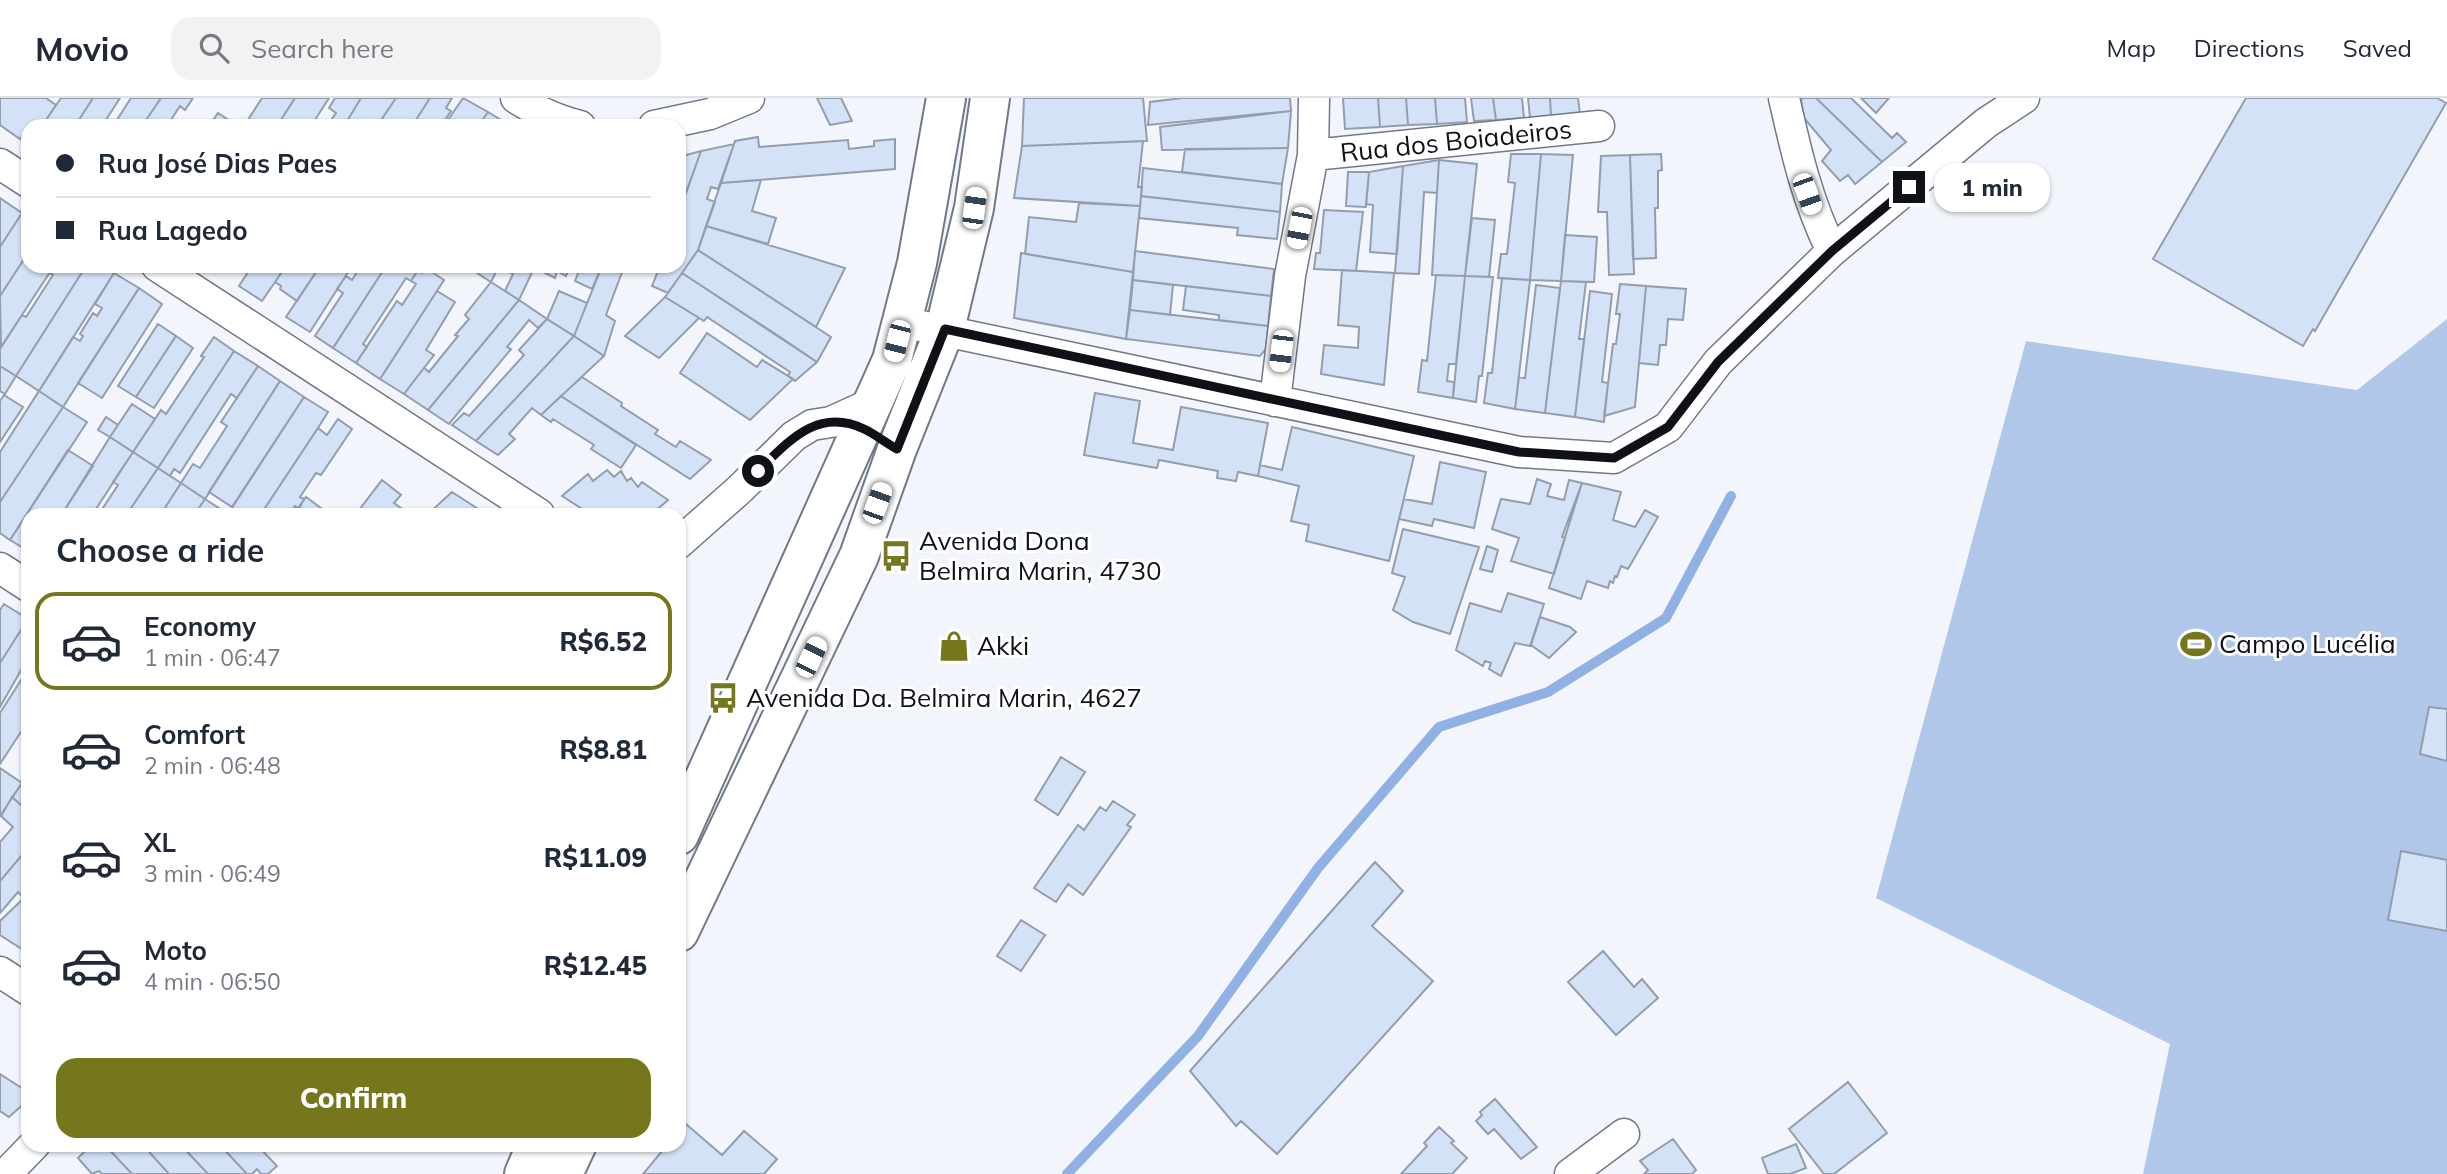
<!DOCTYPE html>
<meta charset="utf-8">
<style>
body{margin:0;font-family:Mulish,sans-serif;background:#f2f2f3;color:#1f2937;height:100vh;display:flex;flex-direction:column;font-size:26px;white-space:nowrap}
*{box-sizing:border-box;margin:0}
p{font-size:23px;color:#747a83}
.icon{flex:none;width:38px;height:38px;fill:none;stroke:currentColor;stroke-width:2;stroke-linecap:round;stroke-linejoin:round}
.map{position:relative;flex:1;overflow:hidden}
.details{position:absolute;left:21px;top:410px;width:665px;height:644px;display:flex;flex-direction:column;background:#fff;border-radius:21px;box-shadow:0 2px 5px #0004}
.details>*{flex:none}
.top-card{position:absolute;left:21px;top:21px;width:665px;height:154px;border-radius:21px;box-shadow:0 2px 5px #0004;display:grid;align-content:center;height:154px;padding:0 35px;background:#fff}
.end{position:absolute;width:32px;height:32px;margin:-16px;border:9px solid #0e1116;background:#fff;box-shadow:0 0 0 4px #fff}
.from{border-radius:50%}
.bubble{position:absolute;height:49px;border-radius:21px;background:#fff;box-shadow:0 2px 5px #0004;font-size:23px;font-weight:800;line-height:49px;text-align:center}
.car{position:absolute;width:21px;height:42px;margin:-21px -10px;border-radius:9px;box-shadow:0 0 5px 2px #0007;background:linear-gradient(#fff 24%,#345 0 40%,#fff 0 76%,#345 0 86%,#fff 0)}
.top-card b{display:flex;align-items:center;gap:24px;height:66px;font-size:26px}
.top-card b+b{border-top:2px solid #e0e1e3}
.top-card i{width:18px;height:18px;background:#1f2937}
ul{padding:0;list-style:none}
li{display:flex;align-items:center;gap:21px;height:98px;margin:0 14px 10px;padding:0 21px;border:4px solid transparent;border-radius:21px}
li div{flex:1}
li b{display:block;font-size:26px}
li em{font-style:normal;font-weight:800}
li.current{border-color:#76761c}
li>.icon{width:63px;height:63px;stroke-width:1.5}
h2{padding:0 35px;font-size:32px;line-height:84px}
.button{display:flex;gap:14px;margin-top:auto;padding:14px 35px}
.button a{flex:1;height:80px;border-radius:21px;background:#76761c;color:#fff;font-size:28px;font-weight:800;line-height:80px;text-align:center}
header{display:flex;align-items:center;gap:42px;box-sizing:border-box;height:98px;padding:0 35px;background:#fff;border-bottom:2px solid #e0e1e3}
header strong{font-size:33px}
nav{display:flex;gap:38px;margin-inline-start:auto;font-size:24px}
.search{width:490px;height:63px;background:#f2f2f3;display:flex;align-items:center;gap:18px;box-sizing:border-box;padding:0 24px;border-radius:21px;color:#747a83;font-size:26px}
.map>svg:first-child{display:block}
</style>
<header>
<strong>Movio</strong>
<div class="search"><svg class="icon" aria-label="search" viewBox="0 0 24 24"><circle cx="10" cy="10" r="6"/><path d="M15 15l6 6"/></svg>Search here</div>
<nav><a>Map</a><a>Directions</a><a>Saved</a></nav>
</header>
<div class="map">
<svg width="2447" height="1076" viewBox="0 0 2447 1076">
<rect width="100%" height="100%" fill="#f2f6fc"/>
<path fill="#b1c7ea" d="M2447,221V1076H2143L2170,946L1876,800L2026,243L2357,292Z"/>
<g fill="none" stroke-linecap="round" stroke-linejoin="round">
<path stroke="#91b1e5" stroke-width="10" d="M1067,1076L1198,938L1318,770L1439,629L1548,594L1666,520L1731,398"/>
</g>
<path fill="#d4e2f8" stroke="#949dab" stroke-width="2" d="M0,0H46L56,7L42,28H28V36L25,34L20,41L0,27Z
M61,0H93L75,28H42Z
M93,0H120L102,28H75Z
M131,0H161L142,28H113Z
M161,0H193L185,12L180,8L167,28H142Z
M262,0H295L277,28H251L246,25Z
M295,0H329L311,28H277Z
M335,0H361L344,28H327L336,15L329,10Z
M361,0H396L377,28H344Z
M396,0H430L412,28H377Z
M430,0H452L446,10L451,13L441,28H412Z
M463,0L488,14L478,28H448L446,25Z
M817,0H841L852,23L830,27Z
M1024,0H1143L1147,43L1022,48Z
M1182,0H1290L1291,13L1148,27L1150,4Z
M1343,0H1378L1380,29L1345,31Z
M1378,0H1406L1408,27L1380,29Z
M1406,0H1435L1437,26L1408,27Z
M1435,0H1465L1467,24L1437,26Z
M1471,0H1493L1496,22L1474,23Z
M1493,0H1522L1524,20L1496,22Z
M1528,0H1550L1551,18L1530,20Z
M1550,0H1578L1580,16L1551,18Z
M1803,0H1816L1882,64L1855,86L1848,77L1840,83L1822,63L1831,52L1804,20L1801,2Z
M1816,0H1851L1892,40L1897,35L1906,44L1882,64Z
M1861,0H1889L1876,15Z
M2246,0H2437L2446,5L2315,233L2313,231L2303,248L2153,161Z
M1291,13L1288,50L1162,52L1160,29Z
M488,14L511,28H478Z
M218,15L236,27L235,28H209Z
M758,39L759,49L848,42L849,51L874,48V43L895,41V71L721,85L735,43Z
M1143,43L1138,89H1142L1140,108L1014,100L1022,48Z
M734,46L718,91L711,89L707,101L715,104L698,152L668,195L652,188L660,168H679V114L701,53Z
M1288,50L1282,86L1182,74L1185,51Z
M701,53L679,115V59Z
M1511,56H1541L1530,182L1498,180L1501,156H1507L1515,85L1508,84Z
M1541,56L1573,57L1561,183L1530,182Z
M1661,56L1662,72L1658,73V110H1655L1656,160L1633,161L1630,57Z
M1630,57L1634,176L1609,177L1607,114H1598L1601,58Z
M1439,62L1437,95L1424,94L1419,176L1395,175L1403,68Z
M1439,62L1477,66L1465,178L1432,177Z
M1403,68L1397,156L1370,154L1373,107L1366,106L1369,74Z
M1143,70L1282,86L1280,114L1141,98Z
M1348,74H1369L1366,109L1346,108Z
M761,82L752,113L776,120L768,146L706,128L721,85Z
M1141,98L1280,114L1277,141L1237,137L1238,130L1139,120Z
M0,100L22,115L0,149Z
M1079,105L1140,108L1133,174L1025,156L1029,119L1076,124Z
M1324,112L1363,114L1356,173L1314,171L1316,155H1320Z
M22,115L28,119V155L0,198V149Z
M1472,120L1495,122L1489,179L1465,178Z
M706,128L845,170L816,229L698,152Z
M1565,137L1597,139L1594,184L1561,183Z
M698,152L831,239L817,264L682,175Z
M1135,153L1274,171L1271,198L1133,182Z
M28,155V168H54L1,249L0,198Z
M1021,155L1133,174L1126,241L1014,220Z
M54,168H86L16,278L0,268V251L22,217L26,219L53,177L49,175Z
M86,168H104L114,175L39,293L16,278Z
M252,168H286L262,203L239,188Z
M286,168H320L297,203L280,191L281,188L275,184Z
M320,168H352L310,234L286,219Z
M361,168H386L333,250L315,238L343,195L337,191L346,178L352,182Z
M386,168H421L411,183L406,180L363,246L367,249L356,265L333,250Z
M482,168H499L491,184L477,175Z
M503,168H535L519,202L505,193L513,176L502,171Z
M536,168H570L566,178L557,173L555,180L535,170Z
M581,168H602L592,191L575,183Z
M602,168H634L633,171L624,169L606,217L615,223L604,258L574,238Z
M426,170L444,182L380,281L356,265L397,203L402,207L416,186L411,183L418,172L422,175Z
M1342,172L1394,175L1384,287L1321,276L1324,247L1358,250L1359,229L1338,227Z
M114,175L139,190L63,309L39,293L73,239L80,243L83,238L80,236L93,215L97,218L102,210L95,206Z
M682,175L783,241L817,264L795,283L788,278L790,274L707,219L704,223L665,199Z
M1436,177L1465,178L1456,266H1449L1447,283L1454,284L1453,300L1418,294L1422,262L1427,263Z
M1465,178L1493,179L1482,278H1479L1476,304L1453,300Z
M1502,180L1530,182L1515,311L1484,305L1488,275H1492Z
M1133,182L1173,187L1170,217L1130,212Z
M1561,183L1586,184L1579,241H1584L1575,319L1545,315Z
M491,184L519,202L428,312L404,296L424,270L429,274L458,238L455,237L469,221L465,217Z
M1620,186L1646,188L1635,309L1604,318L1613,246H1616L1620,216H1616Z
M1536,187L1560,190L1545,315L1515,311L1519,279L1525,280Z
M1186,188L1271,198L1268,228L1219,222V217L1183,212Z
M1646,188L1686,191L1683,222L1668,221L1666,247H1660L1658,267L1639,265Z
M139,190L162,206L102,300L78,285Z
M437,193L455,204L426,252L434,257L404,296L380,281Z
M559,193L587,205L574,238L547,221Z
M1590,193L1612,196L1602,284L1608,285L1604,324L1575,319Z
M665,199L699,220L659,260L625,238Z
M519,202L547,221L538,230L529,222L507,249L511,251L449,326L428,312Z
M1130,212L1268,228L1266,251L1260,258L1126,241Z
M547,221L574,238L476,343L452,327L464,315L469,318L524,257L519,252Z
M158,226L176,238L136,299L118,288Z
M707,235L757,269L762,262L793,281L750,322L680,275Z
M176,238L193,250L154,310L136,299Z
M574,238L604,258L541,317L532,310L509,336L515,341L498,357L476,343Z
M214,239L234,253L158,370L133,354L161,312L166,316L204,259L201,258Z
M234,253L258,268L237,300L231,296L180,375L174,371L170,378L158,370Z
M0,268L16,278L5,296L0,293Z
M258,268L280,283L205,401L181,385L193,366L200,370L227,328L221,324Z
M582,279L622,305L621,308L658,332L655,336L676,349L680,343L711,362L690,381L561,298Z
M280,283L304,299L232,409L209,394Z
M39,293L63,309L0,404V354Z
M1095,295L1140,303L1133,345L1173,352L1181,309L1268,325L1258,378L1238,374L1236,383L1217,380L1218,373L1159,362L1157,370L1084,357Z
M4,297L23,309L0,344V303Z
M561,298L636,347L621,370L591,351L594,347L553,321L551,324L541,317Z
M304,299L328,314L318,330L261,416H228Z
M132,306L155,321L133,354L110,339Z
M63,309L87,324L10,442L0,435V404Z
M106,319L118,327L110,339L98,332Z
M338,321L352,331L321,377L316,375L300,399L304,401L299,411L295,408L290,416H261L318,330L327,337Z
M1292,329L1414,358L1389,463L1306,443L1309,427L1291,423L1299,388L1258,378L1260,367L1282,372Z
M110,339L133,354L94,414L90,411L86,416H62Z
M68,352L93,368L62,416H28V453L10,442Z
M133,354L158,370L127,416H99L118,387L113,384Z
M1440,364L1486,374L1474,430L1434,421L1432,428L1399,421L1404,401L1432,406Z
M158,370L181,385L161,416H127Z
M607,372L614,379L621,373L627,383L631,380L638,389L642,384L668,402L652,416H590L562,398L588,376L593,383Z
M1537,381L1551,386L1547,398L1564,402L1569,382L1582,385L1562,439L1565,440L1554,476L1511,463L1519,440L1492,431L1501,401L1530,406Z
M382,382L401,397L394,405L405,413L402,416H356Z
M181,385L205,401L195,416H161Z
M1582,385L1621,394L1613,422L1635,429L1645,412L1658,419L1628,471L1621,468L1617,479L1615,478L1613,485L1610,483L1608,490L1587,483L1581,501L1549,490Z
M452,394L486,416H428Z
M306,399L329,416H294Z
M205,401L228,416H195Z
M1403,431L1479,449L1450,536L1413,524L1393,512L1405,479L1392,475Z
M1487,448L1498,452L1492,474L1480,471Z
M1508,495L1544,506L1530,548L1515,545L1501,578L1489,571L1491,565L1485,563L1483,568L1456,552L1470,505L1501,514Z
M4,506L28,521L0,565V512Z
M1540,519L1570,529L1576,534L1549,560L1531,547Z
M28,521V560L0,609V565Z
M28,571V623L0,666V615Z
M2429,609L2447,611V663L2420,656Z
M1061,659L1085,674L1058,717L1035,702Z
M0,670L22,685L0,718Z
M26,680L28,682V713L12,699Z
M12,699L28,713V750L0,783V744L13,729L1,718Z
M1113,703L1135,717L1127,727L1131,729L1083,797L1068,786L1056,804L1034,790L1078,727L1084,732L1100,709L1106,713Z
M28,750V796L24,800L18,794L0,815V783Z
M2401,753L2447,762V833L2388,822Z
M1375,764L1403,793L1372,828L1433,883L1277,1056L1241,1023L1236,1028L1190,973Z
M28,796V855L0,837V823Z
M1021,822L1045,837L1021,873L997,858Z
M1603,853L1634,889L1642,881L1658,900L1616,937L1568,884Z
M0,976L28,994V1002L9,1019L0,1013Z
M1848,984L1887,1035L1834,1076H1824L1789,1031Z
M1495,1001L1537,1049L1521,1061L1494,1031L1488,1036L1476,1023L1482,1017L1480,1014Z
M686,1026L722,1057L744,1033L777,1061L764,1076H643L668,1046H679V1034Z
M1439,1029L1454,1043L1451,1045L1467,1060L1452,1076H1401L1427,1048L1424,1045Z
M1673,1041L1696,1072L1692,1076H1644L1648,1072L1640,1063Z
M92,1046H104L132,1076H102L99,1073L92,1076L78,1060Z
M104,1046H142L169,1076H132Z
M142,1046H180L208,1076H169Z
M180,1046H219L247,1076H208Z
M219,1046H256L277,1068L268,1076H261L257,1071L252,1076H247Z
M1796,1046L1806,1070L1790,1076H1768L1762,1060Z"/>
<g fill="none" stroke-linecap="round" stroke-linejoin="round">
<defs>
<path id="street" d="M516,0C536,13 556,22 580,28
M1784,0C1796,53 1807,103 1832,153
M654,28L710,16L749,0
M1313,57L1599,28
M0,66L28,84
M157,168L539,416
M902,224L1519,354L1614,360L1668,329L1718,264L1832,153L1986,25L2024,0
M1275,303L1290,178L1313,57L1314,0
M679,445L740,391L794,338L812,327L831,324L875,304
M0,470L28,488
M0,874L28,892
M6,1076L35,1046
M1570,1076L1624,1036"/>
<path id="primary" d="M679,737L892,262L917,165L946,0
M679,834L859,458L897,351L945,231L974,110L990,0
M524,1076L537,1046
M563,1076L577,1046"/>
</defs>
<use href="#street" stroke="#717987" stroke-width="33"/>
<use href="#primary" stroke="#717987" stroke-width="42"/>
<use href="#street" stroke="#fff" stroke-width="30"/>
<use href="#primary" stroke="#fff" stroke-width="38"/>
</g>
<g fill="none" stroke-linecap="round" stroke-linejoin="round">
<path stroke="#0e1116" stroke-width="9" d="M758,373C789,343 817,309 864,331C875,336 886,345 897,351L945,231L1519,354L1614,360L1668,329L1718,264L1832,153L1909,89"/>
</g>
<defs>
<symbol id="bus-bare" viewBox="-9 -9 18 18"><path d="M-5-6H5V4H4V6H2V4H-2V6H-4V4H-5ZM-3.5-4V0h7V-4ZM-3.5 1.2v1.5H-2V1.2ZM2 1.2v1.5H3.5V1.2Z" fill="#76761c" stroke="#fff" stroke-width="2.5" paint-order="stroke"/></symbol>
<symbol id="stadium-bare" viewBox="-9 -9 18 18"><path d="M0-5a6.5 5 0 1 0 0 10a6.5 5 0 1 0 0-10ZM-3.5-1.8h7v3.6h-7Z" fill="#76761c" stroke="#fff" stroke-width="2.5" paint-order="stroke"/></symbol>
<symbol id="shop-bare" viewBox="-9 -9 18 18"><path d="M-5-2.5h2.3a2.7 3.5 0 0 1 5.4 0H5L5.5 6h-11ZM-1.5-2.5h3a1.5 2.3 0 0 0-3 0Z" fill="#76761c" stroke="#fff" stroke-width="2.5" paint-order="stroke"/></symbol>
</defs>
<g fill-rule="evenodd">
<use href="#bus-bare" x="874" y="436" width="44" height="44"/>
<use href="#stadium-bare" x="2174" y="524" width="44" height="44"/>
<use href="#shop-bare" x="932" y="526" width="44" height="44"/>
<use href="#bus-bare" x="701" y="578" width="44" height="44"/>
</g>
<g text-anchor="middle" stroke-width="6" stroke-linejoin="round" paint-order="stroke">
<g font-size="26" fill="#0e1116" stroke="#fff">
<text transform="translate(1456 43) rotate(-6)" y="9">Rua dos Boiadeiros</text>
</g>
<g font-size="26" fill="#0e1116" stroke="#fff" text-anchor="start">
<text x="919" y="452">Avenida Dona<tspan x="919" dy="30">Belmira Marin, 4730</tspan></text>
<text x="2219" y="555">Campo Lucélia</text>
<text x="977" y="557">Akki</text>
<text x="746" y="609">Avenida Da. Belmira Marin, 4627</text>
</g>
</g>
</svg>
<i class="end from" style="left:758px;top:373px"></i>
<i class="end" style="left:1909px;top:89px"></i>
<div class="bubble" style="left:1934px;top:65px;width:116px">1 min</div>
<i class="car" style="left:1807px;top:96px;rotate:160deg"></i>
<i class="car" style="left:974px;top:110px;rotate:8deg"></i>
<i class="car" style="left:1299px;top:130px;rotate:191deg"></i>
<i class="car" style="left:897px;top:243px;rotate:194deg"></i>
<i class="car" style="left:1281px;top:253px;rotate:187deg"></i>
<i class="car" style="left:877px;top:405px;rotate:20deg"></i>
<i class="car" style="left:811px;top:559px;rotate:26deg"></i>
<div class="top-card">
<b><i class="from"></i>Rua José Dias Paes</b>
<b><i></i>Rua Lagedo</b>
</div>
<section class="details">
<h2>Choose a ride</h2>
<ul>
<li class="current"><svg class="icon" aria-label="car" viewBox="0 0 24 24"><path d="M5 17H2v-5l4-1 3-4h7l3 4 3 1v5h-3M9 17h6M6 11h13"/><circle cx="7" cy="17" r="2"/><circle cx="17" cy="17" r="2"/></svg><div><b>Economy</b><p>1 min · 06:47</p></div><em>R$6.52</em></li>
<li><svg class="icon" aria-label="car" viewBox="0 0 24 24"><path d="M5 17H2v-5l4-1 3-4h7l3 4 3 1v5h-3M9 17h6M6 11h13"/><circle cx="7" cy="17" r="2"/><circle cx="17" cy="17" r="2"/></svg><div><b>Comfort</b><p>2 min · 06:48</p></div><em>R$8.81</em></li>
<li><svg class="icon" aria-label="car" viewBox="0 0 24 24"><path d="M5 17H2v-5l4-1 3-4h7l3 4 3 1v5h-3M9 17h6M6 11h13"/><circle cx="7" cy="17" r="2"/><circle cx="17" cy="17" r="2"/></svg><div><b>XL</b><p>3 min · 06:49</p></div><em>R$11.09</em></li>
<li><svg class="icon" aria-label="car" viewBox="0 0 24 24"><path d="M5 17H2v-5l4-1 3-4h7l3 4 3 1v5h-3M9 17h6M6 11h13"/><circle cx="7" cy="17" r="2"/><circle cx="17" cy="17" r="2"/></svg><div><b>Moto</b><p>4 min · 06:50</p></div><em>R$12.45</em></li>
</ul>
<div class="button"><a>Confirm</a></div>
</section>
</div>
